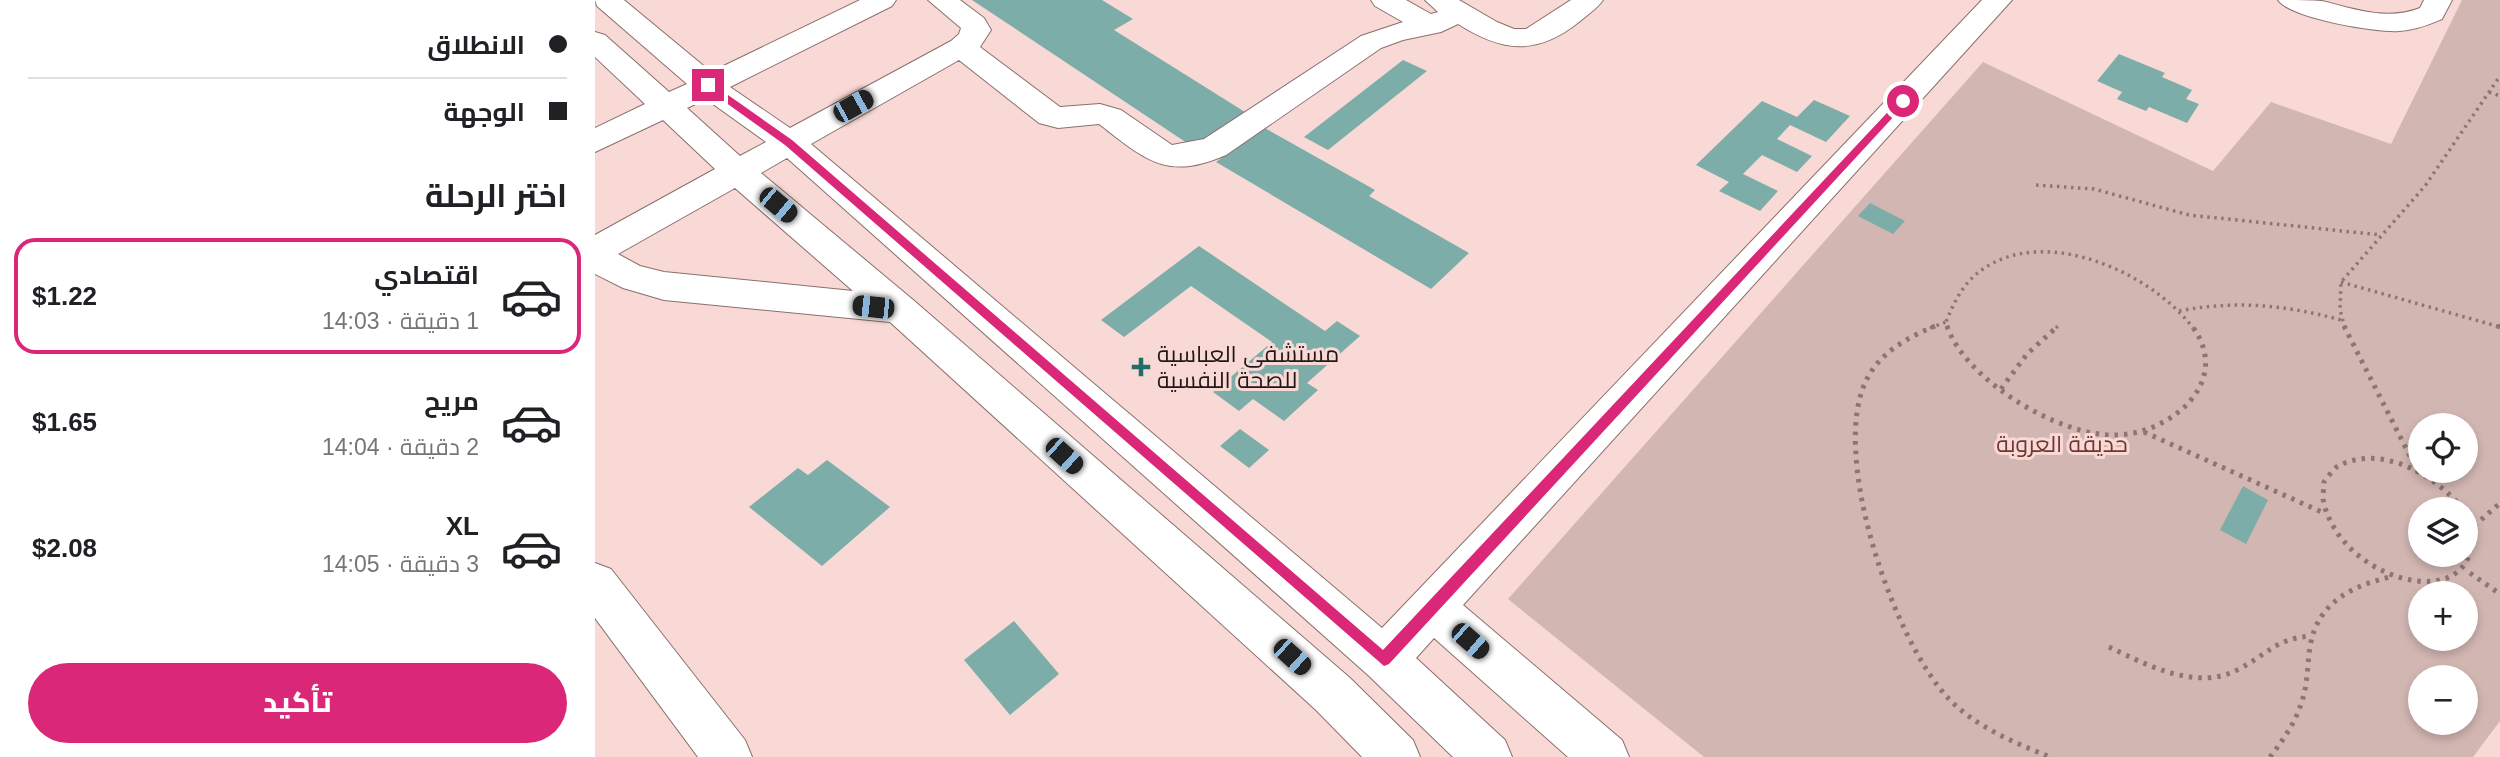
<!DOCTYPE html>
<html lang="ar">
<meta charset="utf-8">
<style>
body{margin:0;font-family:Helvetica,Cairo,sans-serif;background:#f2f2f2;color:#202124;direction:rtl;height:100vh;display:flex;flex-direction:column;font-size:26px;white-space:nowrap}
*{box-sizing:border-box;margin:0}
p{font-size:23px;color:#757577}
.icon{flex:none;width:38px;height:38px;fill:none;stroke:currentColor;stroke-width:2;stroke-linecap:round;stroke-linejoin:round}
.map{position:relative;flex:1;overflow:hidden;direction:ltr}
.sheet{display:flex;flex-direction:column;background:#fff;width:595px}
.sheet>*{flex:none}
.banner{display:grid;align-content:center;height:154px;padding:0 28px;background:#fff}
.tools{position:absolute;left:1813px;top:413px;display:grid;gap:14px}
.tools a{display:grid;place-items:center;width:70px;height:70px;border-radius:50%;background:#fff;box-shadow:0 4px 10px #0003;font-size:35px}
.end{position:absolute;width:32px;height:32px;margin:-16px;border:9px solid #db2777;background:#fff;box-shadow:0 0 0 4px #fff}
.from{border-radius:50%}
.car{position:absolute;width:21px;height:42px;margin:-21px -10px;border-radius:9px;box-shadow:0 0 5px 2px #0007;background:linear-gradient(#222 24%,#8ab4d8 0 40%,#222 0 76%,#8ab4d8 0 86%,#222 0)}
.banner b{display:flex;align-items:center;gap:24px;height:66px;font-size:26px}
.banner b+b{border-top:2px solid #e0e0e0}
.banner i{width:18px;height:18px;background:#202124}
ul{padding:0;list-style:none}
li{display:flex;align-items:center;gap:21px;height:116px;margin:0 14px 10px;padding:0 14px;border:4px solid transparent;border-radius:21px}
li div{flex:1}
li b{display:block;font-size:26px}
li em{font-style:normal;font-weight:800}
li.active{border-color:#db2777}
li>.icon{width:63px;height:63px;stroke-width:1.5}
h2{padding:0 28px;font-size:32px;line-height:84px}
.cta{display:flex;gap:14px;margin-top:auto;padding:14px 28px}
.cta a{flex:1;height:80px;border-radius:42px;background:#db2777;color:#fff;font-size:28px;font-weight:800;line-height:80px;text-align:center}
main{display:flex;flex:1;min-height:0}
.map>svg:first-child{display:block}
</style>
<main>
<div class="map">
<svg width="1905" height="757" viewBox="0 0 1905 757">
<rect width="100%" height="100%" fill="#f8d9d5"/>
<path fill="#d2b6b2" fill-rule="evenodd" d="M1867,0H1905V721L1878,757H1109L913,599L1388,62L1618,171L1676,102L1796,144ZM1825,425H1871V471H1825ZM1825,509H1871V555H1825ZM1825,593H1871V639H1825ZM1825,677H1871V723H1825Z"/>
<path fill="#7dada8" d="M377,0H507L538,19L519,30L650,112L598,147Z
M1524,54L1570,73L1567,77L1597,90L1591,99L1604,104L1592,123L1554,107L1551,111L1522,99L1527,92L1502,81Z
M808,60L832,71L733,150L709,137Z
M1219,100L1255,116L1231,142L1195,125L1182,139L1217,156L1202,172L1167,155L1148,174L1183,191L1165,211L1124,191L1134,182L1101,165L1167,101L1202,117Z
M668,127L780,190L774,196L874,253L836,289L621,162Z
M1275,203L1310,221L1298,234L1263,216Z
M604,246L730,331L742,321L765,336L712,383L723,390L689,421L658,399L644,411L618,392L677,342L596,286L529,337L506,320Z
M645,429L674,450L654,468L625,446Z
M232,460L295,507L227,566L154,507L203,468L213,475Z
M1648,486L1673,500L1651,544L1625,530Z
M419,621L464,674L415,715L369,660Z"/>
<g fill="none" stroke-linecap="round" stroke-linejoin="round">
<defs>
<path id="minor" d="M0,0H29L116,72L265,0H301L297,6L135,87L195,128L356,41L364,34L366,28L333,0H365L389,18L396,30L385,47L465,107L505,104L526,110L577,145L609,139L766,36L808,22L780,6L776,0H811L836,14L843,12L830,0H864L902,22L919,29H931L976,0H1008C1002,9 992,15 984,22C941,56 907,52 863,24L846,32L808,40L786,48L631,155C571,181 551,160 504,124L463,128L444,123L364,60L216,144L787,628L1387,0H1417L868,605L1027,740L1034,757H973L839,638L821,658L910,740L917,757H858L773,675L192,158L166,173L317,299L755,678L818,740L825,757H767L721,710L295,322L69,300L28,288L0,274V235L120,169L68,120L0,152V128L50,104L0,57V32L10,35L74,92L92,84L2,6ZM111,99L171,142L145,156L92,108ZM140,188L258,291L69,272L45,266L23,254Z
M1683,0C1697,0 1714,0 1727,1C1760,9 1792,21 1825,8L1829,0H1857L1847,19C1833,25 1820,30 1804,31C1782,33 1695,18 1683,0Z
M0,563L16,569L150,740L157,757H103L0,618Z"/>
</defs>
<use href="#minor" stroke="#8a6f6c" stroke-width="2"/>
<path stroke="#8b7673" stroke-width="3.5" stroke-dasharray="2.5 4.5" stroke-linecap="butt" d="M1894,92L1905,96
M1441,185L1499,189L1594,215L1786,235
M1746,282L1905,327
M1584,311C1640,300 1691,305 1746,320
M1335,328L1351,322
M1353,328L1351,322C1357,307 1364,292 1375,280C1436,218 1554,269 1598,328
M1461,328L1464,325
M1750,328L1745,310L1746,282L1830,186L1905,76"/>
<path stroke="#8b7673" stroke-width="5" stroke-dasharray="3.5 6" stroke-linecap="butt" d="M1340,326C1314,337 1287,351 1273,377C1232,450 1299,642 1354,699C1381,727 1420,743 1455,757
M1352,326C1370,380 1465,437 1521,435C1575,434 1639,382 1597,326
M1749,326L1823,472
M1902,326L1905,327
M1406,389L1432,354L1463,326
M1549,432L1731,514
M1868,509C1841,476 1787,443 1743,466C1738,469 1733,477 1729,482C1729,489 1727,497 1729,504C1752,592 1905,618 1871,513
M1879,526L1905,503
M1875,573L1905,594
M1514,647C1552,665 1602,692 1644,669C1673,654 1681,638 1717,636
M1675,757C1688,740 1701,722 1707,701C1713,684 1712,665 1715,647C1722,602 1758,585 1799,576"/>
<use href="#minor" fill="#fff" fill-rule="evenodd"/>
</g>
<path fill="#db2777" d="M109,83H116L197,140L788,650L1305,99L1313,101L794,664L789,666L190,145L109,87Z"/>
<path fill="#246e69" stroke="#f8d9d5" stroke-width="2.5" d="M542.5 356.5h7v7h7v7h-7v7h-7v-7h-7v-7h7z"/>
<g text-anchor="middle" stroke-width="6" stroke-linejoin="round" paint-order="stroke">
<g font-size="23" fill="#221716" stroke="#f8d9d5" text-anchor="start">
<text x="562" y="362">مستشفى العباسية<tspan x="562" dy="26">للصحة النفسية</tspan></text>
</g>
<g font-size="23" fill="#703731" stroke="#f8d9d5">
<text x="1467" y="452">حديقة العروبة</text>
</g>
</g>
</svg>
<div class="tools">
<a><svg class="icon" aria-label="locate" viewBox="0 0 24 24"><circle cx="12" cy="12" r="6"/><path d="M12 2v4M12 18v4M2 12h4M18 12h4"/></svg></a>
<a><svg class="icon" aria-label="layers" viewBox="0 0 24 24"><path d="M12 4l9 5-9 5-9-5zM3 14l9 5 9-5"/></svg></a>
<a>+</a>
<a>−</a>
</div>
<i class="end from" style="left:1308px;top:101px"></i>
<i class="end" style="left:113px;top:85px"></i>
<i class="car" style="left:258px;top:106px;rotate:61deg"></i>
<i class="car" style="left:183px;top:205px;rotate:130deg"></i>
<i class="car" style="left:278px;top:307px;rotate:276deg"></i>
<i class="car" style="left:469px;top:456px;rotate:132deg"></i>
<i class="car" style="left:875px;top:641px;rotate:131deg"></i>
<i class="car" style="left:697px;top:657px;rotate:132deg"></i>
</div>
<section class="sheet">
<div class="banner">
<b><i class="from"></i>الانطلاق</b>
<b><i></i>الوجهة</b>
</div>
<h2>اختر الرحلة</h2>
<ul>
<li class="active"><svg class="icon" aria-label="car" viewBox="0 0 24 24"><path d="M5 17H2v-5l4-1 3-4h7l3 4 3 1v5h-3M9 17h6M6 11h13"/><circle cx="7" cy="17" r="2"/><circle cx="17" cy="17" r="2"/></svg><div><b>اقتصادي</b><p>1 دقيقة · 14:03</p></div><em>$1.22</em></li>
<li><svg class="icon" aria-label="car" viewBox="0 0 24 24"><path d="M5 17H2v-5l4-1 3-4h7l3 4 3 1v5h-3M9 17h6M6 11h13"/><circle cx="7" cy="17" r="2"/><circle cx="17" cy="17" r="2"/></svg><div><b>مريح</b><p>2 دقيقة · 14:04</p></div><em>$1.65</em></li>
<li><svg class="icon" aria-label="car" viewBox="0 0 24 24"><path d="M5 17H2v-5l4-1 3-4h7l3 4 3 1v5h-3M9 17h6M6 11h13"/><circle cx="7" cy="17" r="2"/><circle cx="17" cy="17" r="2"/></svg><div><b>XL</b><p>3 دقيقة · 14:05</p></div><em>$2.08</em></li>
</ul>
<div class="cta"><a>تأكيد</a></div>
</section>
</main>
